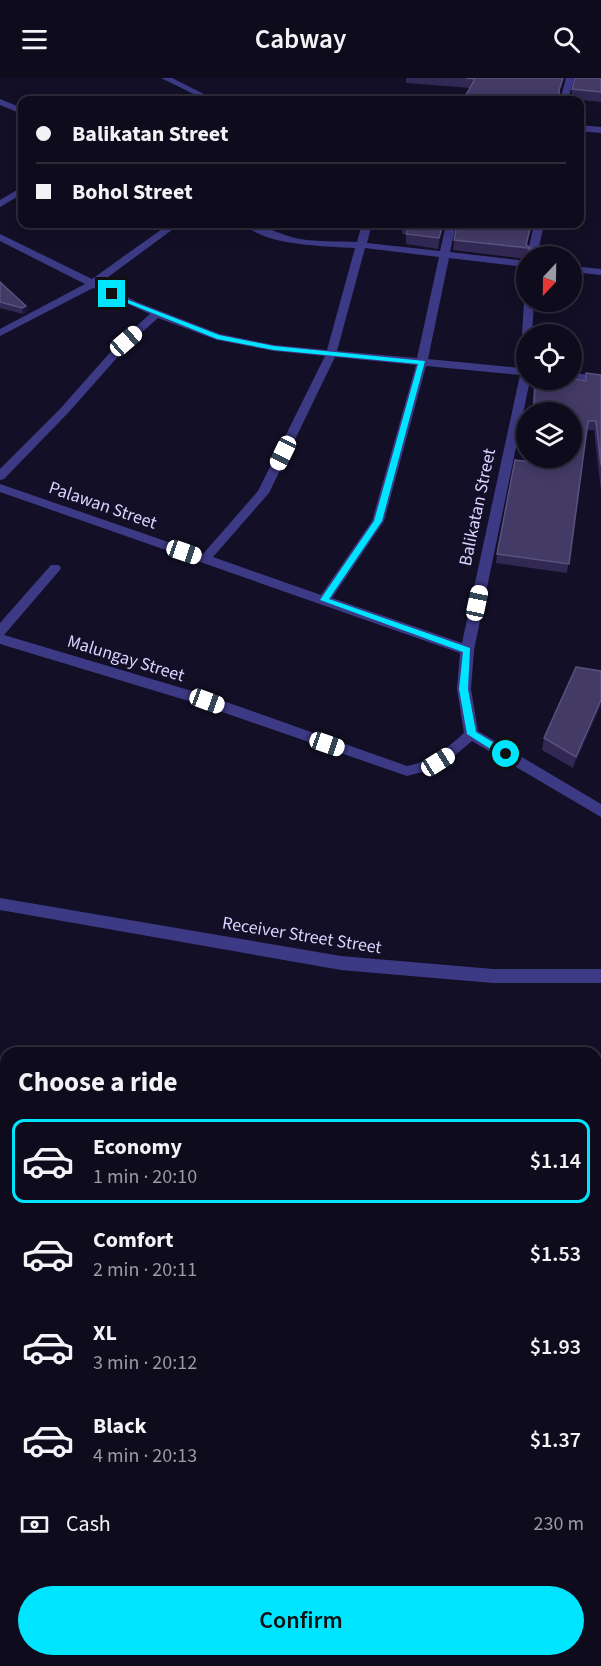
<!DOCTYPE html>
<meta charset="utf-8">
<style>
body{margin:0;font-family:"Source Sans 3",sans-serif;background:#1c1929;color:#f1f3f6;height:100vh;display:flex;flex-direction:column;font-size:22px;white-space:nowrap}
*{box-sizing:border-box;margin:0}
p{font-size:20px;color:#9b9ba3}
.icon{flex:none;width:33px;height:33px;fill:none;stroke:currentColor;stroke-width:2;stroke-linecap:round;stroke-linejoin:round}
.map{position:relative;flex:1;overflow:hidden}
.side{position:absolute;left:0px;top:969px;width:602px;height:620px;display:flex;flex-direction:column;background:#0e0b1c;border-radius:18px 18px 0 0;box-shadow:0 3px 15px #0003,0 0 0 2px #2e2b3b}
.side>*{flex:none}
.banner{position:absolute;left:18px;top:18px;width:566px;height:132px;border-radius:12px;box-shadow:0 3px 15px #0003,0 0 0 2px #2e2b3b;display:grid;align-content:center;height:132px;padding:0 18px;background:#0e0b1c}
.needle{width:39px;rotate:202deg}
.controls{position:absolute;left:516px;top:168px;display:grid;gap:12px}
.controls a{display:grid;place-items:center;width:66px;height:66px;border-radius:50%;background:#0e0b1c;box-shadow:0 3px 15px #0003,0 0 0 2px #2e2b3b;font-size:30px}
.end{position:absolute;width:27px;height:27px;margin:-14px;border:8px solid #00e5ff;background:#111;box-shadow:0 0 0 3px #111}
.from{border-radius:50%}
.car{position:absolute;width:18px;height:36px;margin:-18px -9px;border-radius:8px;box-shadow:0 0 4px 2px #0007;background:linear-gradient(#fff 24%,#345 0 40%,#fff 0 76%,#345 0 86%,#fff 0)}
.banner b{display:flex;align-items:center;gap:21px;height:57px;font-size:22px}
.banner b+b{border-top:2px solid #2e2b3b}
.banner i{width:15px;height:15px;background:#f1f3f6}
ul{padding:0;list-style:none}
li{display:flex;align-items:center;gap:18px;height:84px;margin:0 12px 9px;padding:0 6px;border:3px solid transparent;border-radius:12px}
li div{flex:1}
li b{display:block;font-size:22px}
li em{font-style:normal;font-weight:600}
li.on{border-color:#00e5ff}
li>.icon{width:54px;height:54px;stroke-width:1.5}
h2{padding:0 18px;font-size:27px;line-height:72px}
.pay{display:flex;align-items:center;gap:15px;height:66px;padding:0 18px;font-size:22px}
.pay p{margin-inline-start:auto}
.button{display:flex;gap:12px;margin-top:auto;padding:12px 18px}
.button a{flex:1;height:69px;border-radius:36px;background:#00e5ff;color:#111;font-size:24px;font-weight:600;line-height:69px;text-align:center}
header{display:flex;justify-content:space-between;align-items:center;height:78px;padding:0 18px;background:#0e0b1c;font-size:27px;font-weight:600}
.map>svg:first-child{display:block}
</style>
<header><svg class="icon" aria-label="menu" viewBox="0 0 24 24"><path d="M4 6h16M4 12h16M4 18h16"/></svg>Cabway<svg class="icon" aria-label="search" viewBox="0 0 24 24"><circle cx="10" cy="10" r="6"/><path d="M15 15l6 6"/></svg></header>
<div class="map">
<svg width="601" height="1588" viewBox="0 0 601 1588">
<rect width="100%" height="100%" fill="#130f26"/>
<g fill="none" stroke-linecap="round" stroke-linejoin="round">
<path fill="#3d3a85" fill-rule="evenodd" d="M161,0H172L216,22H206Z
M566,0H574L568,22H560Z
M0,21L22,30V36L0,27Z
M579,47L601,49V55L579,53Z
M22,109V116L0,129V122Z
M169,146H180L100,205L137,224L220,256L274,267L327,272L355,170C328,168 263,168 245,146C265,146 281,158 300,161C318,164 338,163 357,164L362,146H372L367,165L440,173L446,146H456L450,174L526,183V189L449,180L428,281L520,290L521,274L526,271V302H530L474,572L471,611L478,653L601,726V739L472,663L441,689L407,698L202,627L0,566V545L51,487H59L61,490L59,493L4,557L212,619L407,688C432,683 446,671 464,655L457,611L460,575L0,414V406L203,476L258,413L325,278L274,273L217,262L158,240L130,265L68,335L4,401L0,402V391L60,331L122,261L150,236L93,210L0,258V251L85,206L0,163V156L92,201ZM365,170L439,179L417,280L337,273ZM335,279L416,287L372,443L321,517L213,479L269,415ZM426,288L520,297L462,565L332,520L384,443Z
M534,146H544L537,178H527Z
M572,188L601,191V197L572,194Z
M526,221V224H534L532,256H526V259L522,256L524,224Z
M572,295L601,298V304L572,301Z
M0,820L341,878L493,891H601V905H493L341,892L0,832Z
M601,1391V1411L596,1412V1392Z
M524,1582H546L547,1588H525Z"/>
</g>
<path fill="#312854" d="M406,0H564L559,16V22H463L470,10L406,5Z
M601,0V24L571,21L572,11Z
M402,146H444L438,171L406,166V156H402Z
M532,146L527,168L531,170L530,178H526V181L453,172L454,162Z
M0,204L26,228L27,234L23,236L0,230Z
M586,295L601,297V413L594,352H587L567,495L496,485L497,476L530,384L529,380H572V334H532L534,302H572L585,303Z
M526,341V360L525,350Z
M601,593V628L573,690L542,672L544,660Z"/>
<path fill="#1d163a" d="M563,0H564L558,21L559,12Z
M443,146H444L438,171L439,160Z
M26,228L27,234L23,236L22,230Z
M601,622V628L573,690L576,679Z
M601,1148V1159L596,1160V1150Z
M601,1330V1338L596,1339V1331Z"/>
<path fill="#433a66" stroke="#5a527e" stroke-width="1.5" d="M466,0H563L559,12L560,22L509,18L508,22H463L475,1Z
M575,0H601V14L572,11Z
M403,146H443L439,160L406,156L411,147Z
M457,146H531L526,167L531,170L530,173L528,170L454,162Z
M0,204L26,228L22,230L0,224Z
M586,295L601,297V387L596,343H588L569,486L497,476L515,382L533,384L532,380H572V334H534L535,302L572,301L586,303Z
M576,589L601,593V622L576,679L544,660Z
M601,1060V1148L596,1150V1061Z
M601,1213V1330L596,1331V1214Z"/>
<path fill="#00e5ff" d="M110,215L219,257L274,268L425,283L382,443L329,521L470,570L468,611L476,654L509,674V679H503L467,656L459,611L463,574L320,522L374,443L418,286L274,272L217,261L110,218Z"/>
<g text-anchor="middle" stroke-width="4.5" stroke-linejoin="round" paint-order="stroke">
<g font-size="18" fill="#d9d4ff" stroke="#130f26">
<text transform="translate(103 427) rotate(19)" y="6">Palawan Street</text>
<text transform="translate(477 429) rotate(-78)" y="6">Balikatan Street</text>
<text transform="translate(126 580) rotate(17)" y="6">Malungay Street</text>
<text transform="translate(302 857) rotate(9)" y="6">Receiver Street Street</text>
</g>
</g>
</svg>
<div class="controls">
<a><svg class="needle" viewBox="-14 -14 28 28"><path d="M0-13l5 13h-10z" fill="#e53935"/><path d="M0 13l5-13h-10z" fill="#9b9ba3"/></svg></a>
<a><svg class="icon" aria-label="locate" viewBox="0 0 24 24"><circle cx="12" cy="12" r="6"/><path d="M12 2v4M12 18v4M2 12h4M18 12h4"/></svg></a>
<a><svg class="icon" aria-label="layers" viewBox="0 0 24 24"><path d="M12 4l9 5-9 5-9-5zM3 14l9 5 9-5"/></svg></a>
</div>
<i class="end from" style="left:506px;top:676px"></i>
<i class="end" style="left:112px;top:216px"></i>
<i class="car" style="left:126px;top:263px;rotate:49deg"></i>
<i class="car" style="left:283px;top:375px;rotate:206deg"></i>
<i class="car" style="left:184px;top:474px;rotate:109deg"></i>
<i class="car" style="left:477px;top:525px;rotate:12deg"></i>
<i class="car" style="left:207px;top:623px;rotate:110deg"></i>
<i class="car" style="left:327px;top:666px;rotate:109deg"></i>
<i class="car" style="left:438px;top:684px;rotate:58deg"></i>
<div class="banner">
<b><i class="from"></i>Balikatan Street</b>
<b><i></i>Bohol Street</b>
</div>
<section class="side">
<h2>Choose a ride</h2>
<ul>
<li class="on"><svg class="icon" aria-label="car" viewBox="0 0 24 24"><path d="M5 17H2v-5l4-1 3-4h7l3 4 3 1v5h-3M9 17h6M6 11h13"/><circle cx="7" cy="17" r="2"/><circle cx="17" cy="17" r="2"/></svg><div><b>Economy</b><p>1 min · 20:10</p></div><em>$1.14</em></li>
<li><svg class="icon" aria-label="car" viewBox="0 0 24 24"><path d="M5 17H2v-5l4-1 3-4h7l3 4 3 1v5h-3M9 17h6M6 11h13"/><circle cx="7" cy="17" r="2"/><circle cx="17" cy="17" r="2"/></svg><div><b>Comfort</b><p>2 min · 20:11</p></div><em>$1.53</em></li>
<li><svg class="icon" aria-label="car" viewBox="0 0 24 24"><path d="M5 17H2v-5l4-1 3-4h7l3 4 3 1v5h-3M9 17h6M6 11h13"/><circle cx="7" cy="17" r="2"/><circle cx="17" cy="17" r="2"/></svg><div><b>XL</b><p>3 min · 20:12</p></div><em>$1.93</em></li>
<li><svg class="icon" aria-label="car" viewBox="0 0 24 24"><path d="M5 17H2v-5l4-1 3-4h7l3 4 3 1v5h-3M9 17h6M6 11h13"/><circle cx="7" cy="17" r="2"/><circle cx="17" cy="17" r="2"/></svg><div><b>Black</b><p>4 min · 20:13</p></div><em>$1.37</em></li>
</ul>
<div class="pay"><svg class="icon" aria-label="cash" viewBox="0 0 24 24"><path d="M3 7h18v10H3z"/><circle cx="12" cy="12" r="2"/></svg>Cash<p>230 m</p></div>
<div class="button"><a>Confirm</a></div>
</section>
</div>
